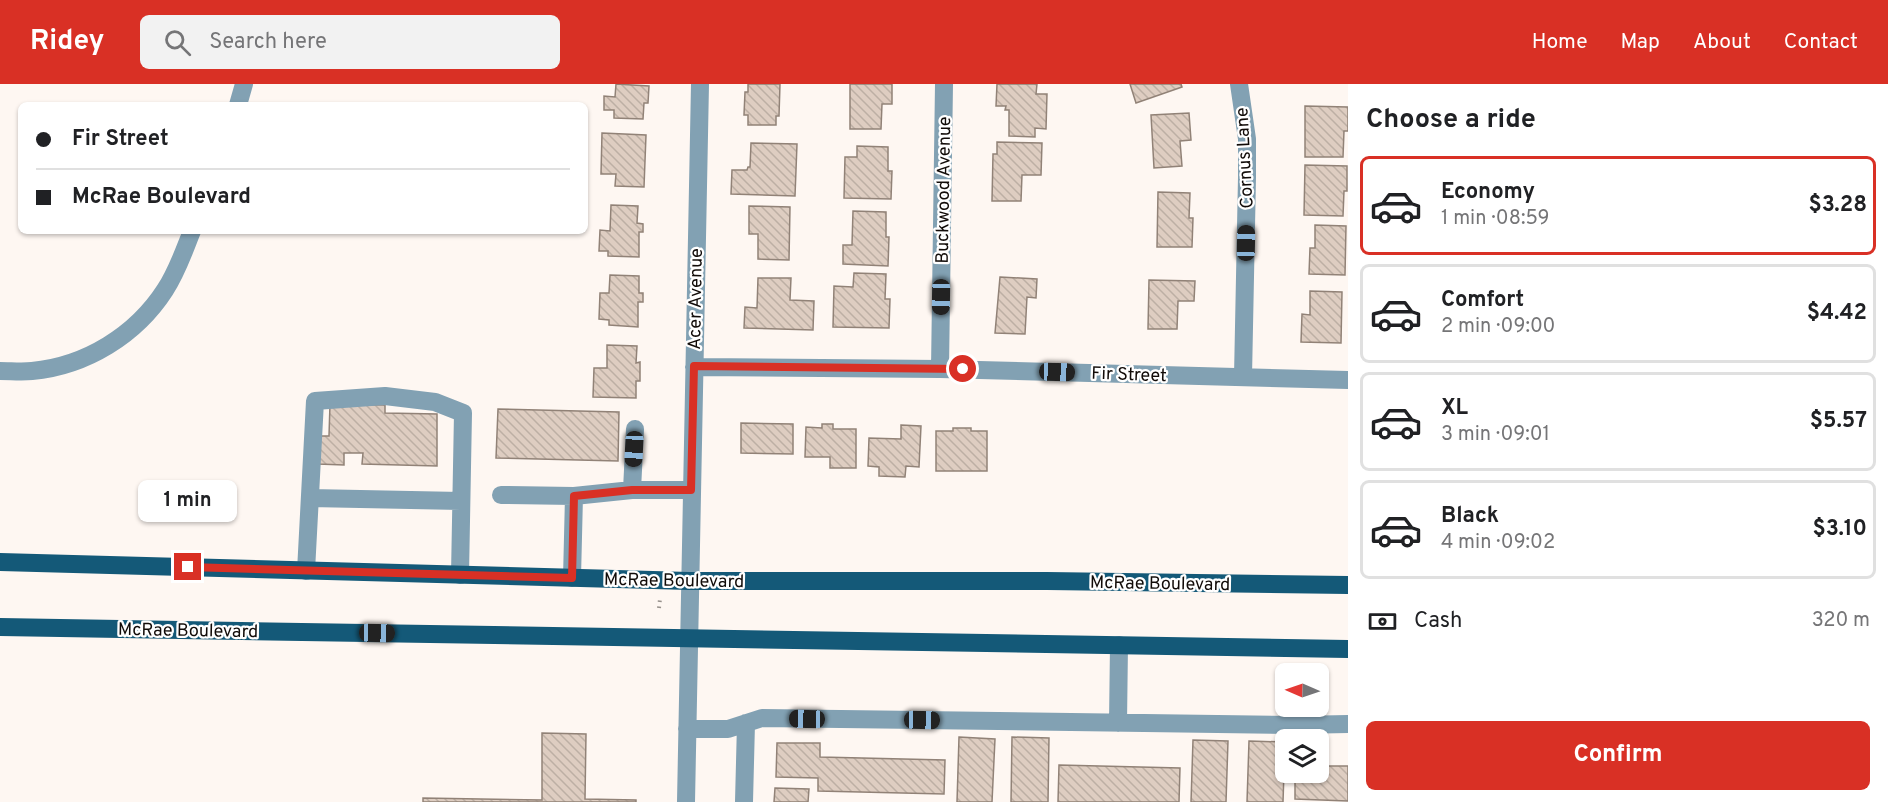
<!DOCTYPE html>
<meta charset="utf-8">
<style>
body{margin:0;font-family:Overpass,sans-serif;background:#f2f2f2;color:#202124;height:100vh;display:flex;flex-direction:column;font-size:22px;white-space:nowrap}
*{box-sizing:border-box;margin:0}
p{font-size:20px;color:#757577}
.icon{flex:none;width:33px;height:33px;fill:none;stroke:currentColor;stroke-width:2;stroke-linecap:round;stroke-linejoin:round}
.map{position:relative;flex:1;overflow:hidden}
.sheet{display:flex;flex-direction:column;background:#fff;width:540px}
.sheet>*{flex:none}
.banner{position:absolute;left:18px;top:18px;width:570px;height:132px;border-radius:9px;box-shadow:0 2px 4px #0004;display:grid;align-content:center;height:132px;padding:0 18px;background:#fff}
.needle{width:39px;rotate:272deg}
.tools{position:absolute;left:1275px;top:579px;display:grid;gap:12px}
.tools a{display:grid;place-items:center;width:54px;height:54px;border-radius:9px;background:#fff;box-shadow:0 2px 4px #0004;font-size:30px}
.end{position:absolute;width:27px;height:27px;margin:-14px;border:8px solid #d93025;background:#fff;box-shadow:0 0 0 3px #fff}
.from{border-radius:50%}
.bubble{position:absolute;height:42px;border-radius:9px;background:#fff;box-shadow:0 2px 4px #0004;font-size:20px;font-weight:700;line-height:42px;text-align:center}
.car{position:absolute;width:18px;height:36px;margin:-18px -9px;border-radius:8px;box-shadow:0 0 4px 2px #0007;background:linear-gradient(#222 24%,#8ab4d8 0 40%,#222 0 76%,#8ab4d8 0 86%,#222 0)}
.banner b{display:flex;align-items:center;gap:21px;height:57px;font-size:22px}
.banner b+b{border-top:2px solid #e0e0e0}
.banner i{width:15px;height:15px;background:#202124}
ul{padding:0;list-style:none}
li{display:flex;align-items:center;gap:18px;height:99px;margin:0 12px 9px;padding:0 6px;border:3px solid #e0e0e0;border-radius:9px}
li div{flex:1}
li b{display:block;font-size:22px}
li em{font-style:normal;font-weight:700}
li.current{border-color:#d93025}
li>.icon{width:54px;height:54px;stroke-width:1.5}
h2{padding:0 18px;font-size:27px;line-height:72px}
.pay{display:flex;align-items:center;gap:15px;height:66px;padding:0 18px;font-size:22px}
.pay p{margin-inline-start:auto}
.cta{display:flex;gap:12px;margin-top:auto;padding:12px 18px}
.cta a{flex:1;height:69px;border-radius:9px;background:#d93025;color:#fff;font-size:24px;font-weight:700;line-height:69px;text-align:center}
header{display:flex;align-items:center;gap:36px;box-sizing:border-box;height:84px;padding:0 30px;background:#d93025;color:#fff}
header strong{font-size:28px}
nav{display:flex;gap:33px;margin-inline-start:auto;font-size:21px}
.search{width:420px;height:54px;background:#f2f2f2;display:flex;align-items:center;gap:15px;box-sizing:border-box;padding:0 21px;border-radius:9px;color:#757577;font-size:22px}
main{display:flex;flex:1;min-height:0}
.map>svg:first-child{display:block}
</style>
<header>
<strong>Ridey</strong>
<div class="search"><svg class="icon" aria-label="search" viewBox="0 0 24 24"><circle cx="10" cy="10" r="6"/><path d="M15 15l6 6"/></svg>Search here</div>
<nav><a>Home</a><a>Map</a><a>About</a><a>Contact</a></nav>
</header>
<main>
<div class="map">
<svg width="1348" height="718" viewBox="0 0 1348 718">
<defs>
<pattern id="building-back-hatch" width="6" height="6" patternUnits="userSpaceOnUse" patternTransform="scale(1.5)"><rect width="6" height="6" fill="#decdc1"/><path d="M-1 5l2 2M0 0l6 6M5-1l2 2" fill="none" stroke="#bdafa4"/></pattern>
</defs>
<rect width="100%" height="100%" fill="#fef7f2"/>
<path fill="url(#building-back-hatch)" stroke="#918277" stroke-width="1.5" d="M616,0L649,2L648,19H644L643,35L614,34V26H604V12L615,13Z
M748,0H780L779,32H776V41H748V31H744L745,8H748Z
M850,0H892V20H882L881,45H850Z
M997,0H1037L1036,10H1047L1046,45L1035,44V53L1009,52V26H1005L1006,22H996Z
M1130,0H1181L1182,3L1136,19Z
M1305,22L1348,23V47H1344L1343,73H1305Z
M1189,29L1191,56L1180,57L1182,82L1154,84L1151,31Z
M602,49L646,51L644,103L615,102L616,90H601Z
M997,58L1042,59L1041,91H1022L1021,117H992L993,70H997Z
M751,59L797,60L795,112L731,110L732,86H747L748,83H750Z
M857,62L888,63V87H892L891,115L844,114L845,73H857Z
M1305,81L1347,82V107H1344L1343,132L1304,131Z
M1158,108L1190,109L1189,134H1193L1192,163H1157Z
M611,121L638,122L637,139L643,140V148H639V173L608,172V167H599L600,146L610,147Z
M749,122L790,123L789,176L758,175V150H749Z
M853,127L886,128V153H889L888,182L843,180V161H852Z
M1315,141L1346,142L1345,191L1309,190L1310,164H1315Z
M854,189L886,190L885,215H890L889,244L833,243L834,202L853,203Z
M610,191L639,192V209H643V218H638V243L609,241V236L599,235L600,209H609Z
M1000,193L1037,195L1036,214L1027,213L1025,250L995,249Z
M758,194H791L790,216L814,217L813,246L744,244L745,223L757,224Z
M1149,196L1195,197L1194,217H1178L1177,245H1148Z
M1310,207L1342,208L1341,259L1301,258L1302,230L1310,231Z
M607,261L637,262L636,279L640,278V297H636V314L593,313L594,284H607Z
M330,320L385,321V329L437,330V382L362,380L363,369H344V381L318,380L319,352H329Z
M498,325L619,328L618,377L496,374Z
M741,339L793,340V370L741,369Z
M822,340H833V345H856V384H830V373H805L806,343L822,344Z
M901,341L921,342L919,383L906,382L905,393L879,392V383L868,382L869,354L901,355Z
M953,344H971V347H987V387H936V347H953Z
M542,649L586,650L585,715L636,716V718H423V714L542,716Z
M959,653L995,655L992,718H957Z
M1012,653L1049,654L1048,718H1011Z
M1193,656L1228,657L1226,718H1191Z
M1249,657L1285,658L1283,718H1247Z
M777,659H820V673L945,676L944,710L818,707V694L776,693Z
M1059,681L1180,684L1179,718H1058Z
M1318,682H1348V717L1295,715V688H1318Z
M775,704L809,705L808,718H774Z"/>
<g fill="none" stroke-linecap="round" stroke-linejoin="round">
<path stroke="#96908b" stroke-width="4" stroke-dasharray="1.5 4.5" stroke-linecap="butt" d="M659,524L660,515"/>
<path stroke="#82a1b3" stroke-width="18" d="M1239,0L1247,55V93L1243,293
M238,21L244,0
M694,283L940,285L1348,296
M940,285L944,0
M0,287C11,287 22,288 32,287C86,282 136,251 165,206C177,188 184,167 192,147
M632,406L635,345
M501,411L574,412L572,494
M574,412L632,406H691
M310,414L461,417
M306,487L315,317L385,312L435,318L463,329L460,491
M1118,639L1119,561
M687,645H728L762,634L1297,641L1348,640
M686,718L700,0
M744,718L746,639"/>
<path stroke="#145978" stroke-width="18" d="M0,478L689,497H1047L1348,501
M0,543L1348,565"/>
</g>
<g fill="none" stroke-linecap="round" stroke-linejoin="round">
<path stroke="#d93025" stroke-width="8" d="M188,483L572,494L574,412L632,406H691L694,282L963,285"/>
</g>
<g text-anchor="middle" stroke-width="4.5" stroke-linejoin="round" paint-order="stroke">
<g font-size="18" fill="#110b08" stroke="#fff">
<text transform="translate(1244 74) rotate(-93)" y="6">Cornus Lane</text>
<text transform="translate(943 106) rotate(-89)" y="6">Buckwood Avenue</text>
<text transform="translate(695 215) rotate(-89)" y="6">Acer Avenue</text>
<text transform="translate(1129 290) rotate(2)" y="6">Fir Street</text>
<text transform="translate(674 496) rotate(1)" y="6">McRae Boulevard</text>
<text transform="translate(1160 499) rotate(1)" y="6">McRae Boulevard</text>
<text transform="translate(188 546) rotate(1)" y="6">McRae Boulevard</text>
</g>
</g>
</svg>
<div class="tools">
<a><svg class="needle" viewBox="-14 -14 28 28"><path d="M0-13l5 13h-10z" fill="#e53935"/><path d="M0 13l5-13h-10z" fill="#757577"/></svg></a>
<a><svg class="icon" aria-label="layers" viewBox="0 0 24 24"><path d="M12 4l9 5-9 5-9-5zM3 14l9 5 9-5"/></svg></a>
</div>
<i class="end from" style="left:963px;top:285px"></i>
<i class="end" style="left:188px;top:483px"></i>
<div class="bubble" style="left:138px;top:396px;width:99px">1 min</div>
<i class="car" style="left:1246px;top:159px;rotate:1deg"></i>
<i class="car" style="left:941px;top:213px;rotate:181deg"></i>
<i class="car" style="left:1057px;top:288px;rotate:92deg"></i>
<i class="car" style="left:634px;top:365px;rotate:183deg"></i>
<i class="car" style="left:377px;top:549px;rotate:91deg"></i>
<i class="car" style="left:807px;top:635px;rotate:271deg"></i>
<i class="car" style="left:922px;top:636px;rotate:91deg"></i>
<div class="banner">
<b><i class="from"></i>Fir Street</b>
<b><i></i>McRae Boulevard</b>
</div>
</div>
<section class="sheet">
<h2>Choose a ride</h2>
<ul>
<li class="current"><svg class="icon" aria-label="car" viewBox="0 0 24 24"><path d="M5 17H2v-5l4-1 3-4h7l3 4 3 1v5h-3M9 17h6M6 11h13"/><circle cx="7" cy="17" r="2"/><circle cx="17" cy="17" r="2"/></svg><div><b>Economy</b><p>1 min · 08:59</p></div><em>$3.28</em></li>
<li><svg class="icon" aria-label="car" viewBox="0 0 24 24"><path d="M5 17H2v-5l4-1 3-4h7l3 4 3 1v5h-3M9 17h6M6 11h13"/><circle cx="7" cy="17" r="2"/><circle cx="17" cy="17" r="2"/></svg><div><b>Comfort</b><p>2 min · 09:00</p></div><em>$4.42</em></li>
<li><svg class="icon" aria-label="car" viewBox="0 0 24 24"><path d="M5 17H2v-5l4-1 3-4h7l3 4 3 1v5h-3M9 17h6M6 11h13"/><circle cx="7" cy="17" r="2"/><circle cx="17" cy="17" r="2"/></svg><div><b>XL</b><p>3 min · 09:01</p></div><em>$5.57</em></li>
<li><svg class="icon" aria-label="car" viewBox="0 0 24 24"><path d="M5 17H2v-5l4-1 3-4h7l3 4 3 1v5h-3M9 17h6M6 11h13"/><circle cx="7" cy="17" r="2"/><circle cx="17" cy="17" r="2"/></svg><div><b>Black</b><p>4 min · 09:02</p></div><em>$3.10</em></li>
</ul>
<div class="pay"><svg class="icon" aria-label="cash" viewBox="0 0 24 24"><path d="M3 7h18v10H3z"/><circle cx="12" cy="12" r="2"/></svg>Cash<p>320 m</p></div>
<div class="cta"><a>Confirm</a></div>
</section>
</main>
